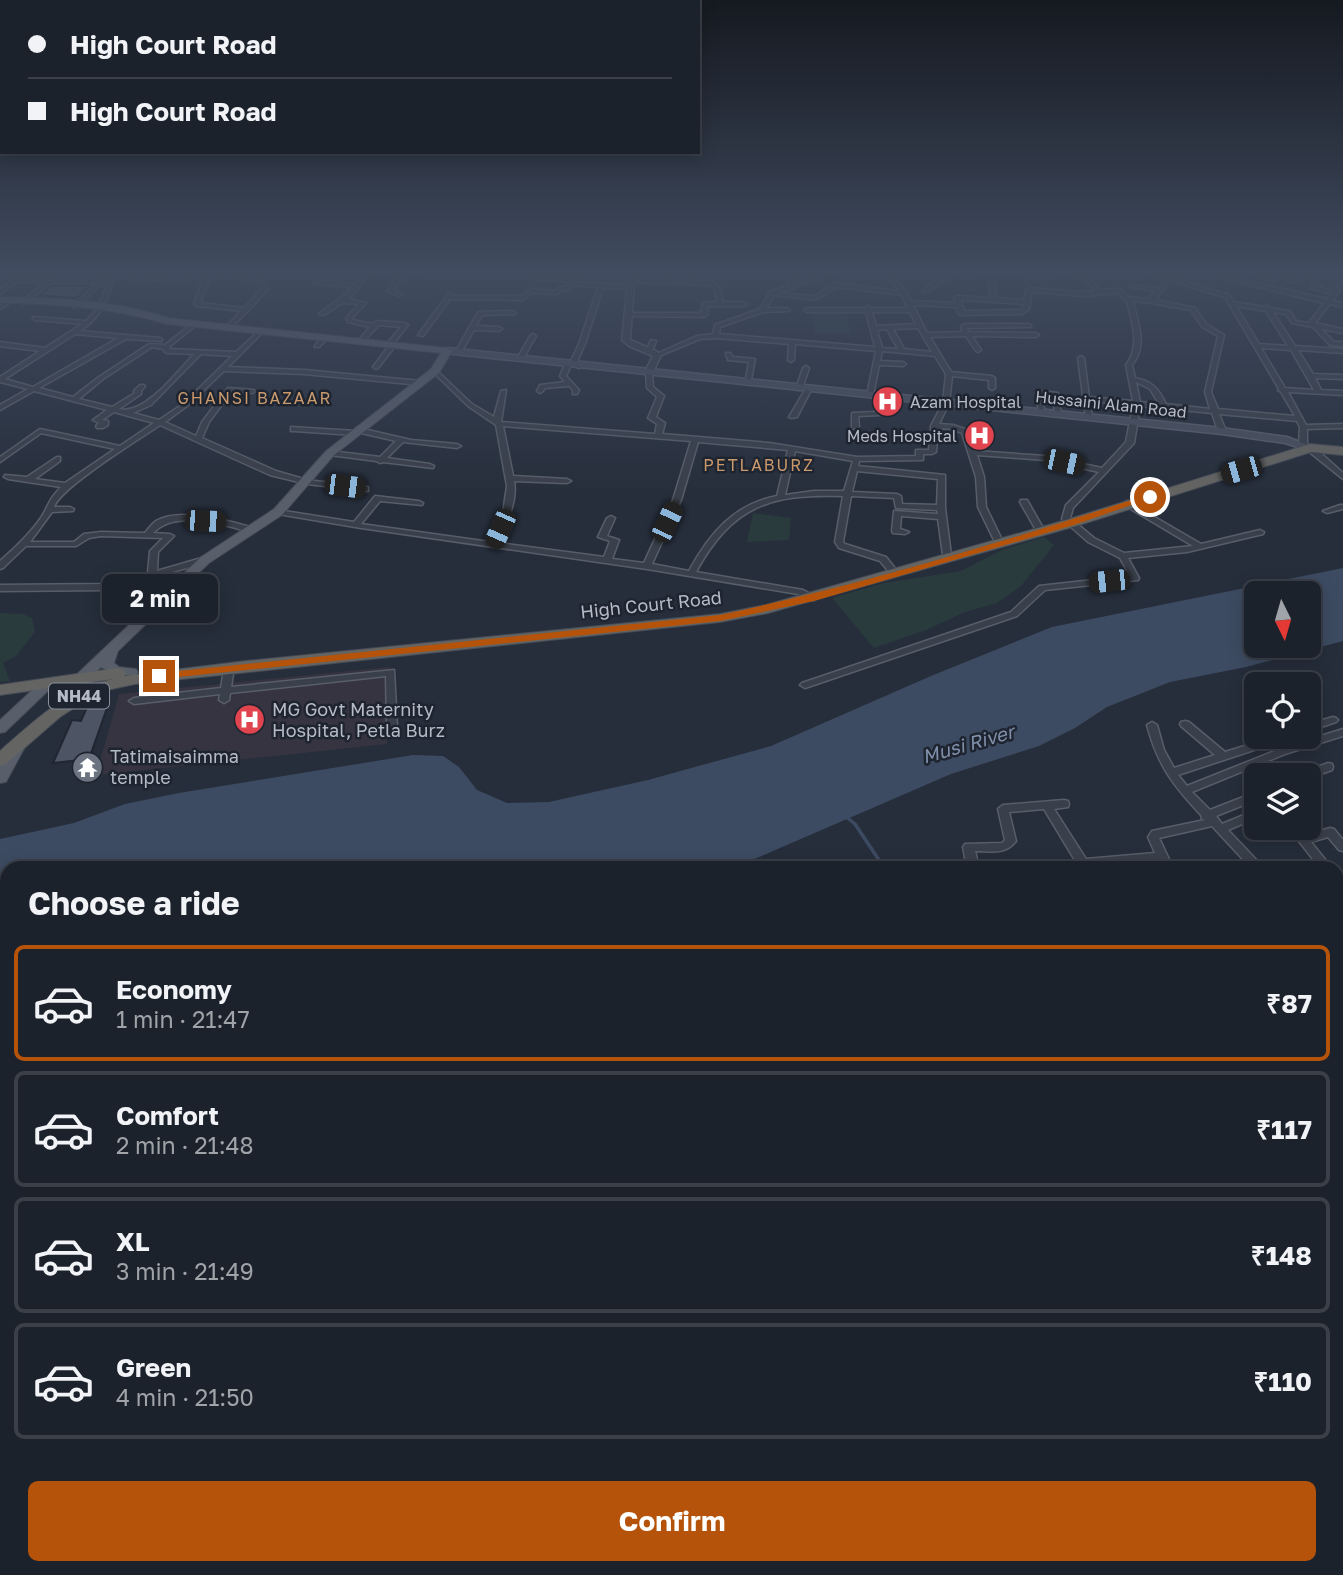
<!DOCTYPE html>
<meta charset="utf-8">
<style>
body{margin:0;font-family:"Golos Text",sans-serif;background:#292f38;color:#f1f3f6;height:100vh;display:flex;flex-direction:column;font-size:26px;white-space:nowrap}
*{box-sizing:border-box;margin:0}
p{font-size:23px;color:#a0a4a9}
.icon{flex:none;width:38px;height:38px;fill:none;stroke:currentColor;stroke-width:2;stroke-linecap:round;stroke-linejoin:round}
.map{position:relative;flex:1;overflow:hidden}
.side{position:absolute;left:0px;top:861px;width:1344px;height:714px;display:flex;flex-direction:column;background:#1c222c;border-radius:21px 21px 0 0;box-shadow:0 4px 18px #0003,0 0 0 2px #3a3f48}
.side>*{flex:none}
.guide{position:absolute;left:0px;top:0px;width:700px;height:154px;box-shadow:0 4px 18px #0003,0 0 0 2px #3a3f48;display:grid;align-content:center;height:154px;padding:0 28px;background:#1c222c}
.needle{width:46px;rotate:175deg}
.controls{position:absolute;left:1244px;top:581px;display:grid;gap:14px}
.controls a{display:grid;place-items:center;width:77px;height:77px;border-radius:10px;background:#1c222c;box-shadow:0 4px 18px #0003,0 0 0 2px #3a3f48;font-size:35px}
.end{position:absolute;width:32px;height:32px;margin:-16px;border:9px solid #b45309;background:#fff;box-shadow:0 0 0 4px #fff}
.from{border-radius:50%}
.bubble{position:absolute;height:49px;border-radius:10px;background:#1c222c;box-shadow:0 4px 18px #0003,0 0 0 2px #3a3f48;font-size:23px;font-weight:700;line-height:49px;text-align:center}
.car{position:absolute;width:21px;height:42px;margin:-21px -10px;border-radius:9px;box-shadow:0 0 5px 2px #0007;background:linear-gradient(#222 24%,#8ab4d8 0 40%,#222 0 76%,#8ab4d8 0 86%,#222 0)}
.guide b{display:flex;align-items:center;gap:24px;height:66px;font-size:26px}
.guide b+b{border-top:2px solid #3a3f48}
.guide i{width:18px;height:18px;background:#f1f3f6}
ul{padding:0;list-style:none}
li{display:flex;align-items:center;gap:21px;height:116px;margin:0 14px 10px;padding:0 14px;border:4px solid #3a3f48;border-radius:10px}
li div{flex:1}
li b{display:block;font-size:26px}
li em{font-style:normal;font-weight:700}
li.active{border-color:#b45309}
li>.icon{width:63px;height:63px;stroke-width:1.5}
h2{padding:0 28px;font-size:32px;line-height:84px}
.action{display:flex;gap:14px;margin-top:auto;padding:14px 28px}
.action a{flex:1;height:80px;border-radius:10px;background:#b45309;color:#fff;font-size:28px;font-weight:700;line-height:80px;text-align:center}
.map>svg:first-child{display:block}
</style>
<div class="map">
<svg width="1343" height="1575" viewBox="0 0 1343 1575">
<rect width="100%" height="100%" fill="#262e3b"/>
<path fill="#363440" d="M389,667L391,672L387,744L96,775L119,694Z"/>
<path fill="#293b3d" d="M846,312L851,334L815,333L811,313Z
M753,513L791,518L789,540L747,542Z
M1044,537L1054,545L1021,586L997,603L965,612L926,630L874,648L832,598L884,583L961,571L1002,550Z
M0,613L23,614L32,618L35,632L16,656L3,663L10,681L0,682Z"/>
<path fill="#3d4b62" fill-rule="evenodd" d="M1343,568V641L1246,667L1170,682L1107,707L1075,728L1039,746L951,774L757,858L723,868H7V950H0V839L74,823L125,804L179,793L413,755L443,756L459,767L477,790L507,803L549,802L648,780L771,746L931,676L1052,627ZM1256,593H1309V646H1256Z"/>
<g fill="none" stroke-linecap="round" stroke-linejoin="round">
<path stroke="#3d4b62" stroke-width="3.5" d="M845,816L855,824L881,863V868"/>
</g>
<path fill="#4d5564" stroke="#212732" stroke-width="2" d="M51,286H90L77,298L39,295Z
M87,707L107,708L89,759L53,763L72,720L81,721Z"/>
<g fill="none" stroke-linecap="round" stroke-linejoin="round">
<defs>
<path id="minor" d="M133,272H146L114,280C106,303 101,317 80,331L160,338L162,339V341L126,339L39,388L73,397L99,377L149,344L165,345L194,322L197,324L196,325L169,347L170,349L236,352L261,329L264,331L228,367L304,370L421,381L424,383L421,385L304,374L224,371L187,406L165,422L196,436L202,422L228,388L254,390V392L252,393L232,391L209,422L202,438L276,471L307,480L365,487H368V491L307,484L270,475L160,425C138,440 61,487 54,507H70L74,509L73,511L52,512L30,542H74L84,534L101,532L145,533C148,529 152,524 156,521C180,507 229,521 254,528V532C247,532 240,529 232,527C207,522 173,512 153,533L170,534L174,536L158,552L157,571L205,557L209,560L208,562L108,590L0,591V585L108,584L148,573L150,551L163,538L101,536L89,538L76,546H26L3,568L0,569V561C14,549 37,527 45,511C51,499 51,498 61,487L8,479L4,477L5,475L27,477L57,457H60V461L35,479L65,483L115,449L41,433L0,462V457L40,429L120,446L154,423L114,412L102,420L108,421V425L103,428H97L96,426L99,423L93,420L107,410L34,391L0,410V405L28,389L0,382V377L40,351L0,346V342L45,348L82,324L35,320L33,319V317L86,321L98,308L108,281L104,282L75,308L72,306L73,305L97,283H50L24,304L22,303V301L44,283L16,282L0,294V289L15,278L87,280L109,278L108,275L111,273L114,277ZM75,334L118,338L33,387L5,379ZM152,347L163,349L165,352L167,353L194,354C178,371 144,416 119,409L141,394V391L145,386L144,385H140L134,391L135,393L112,407L79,399L103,379ZM201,354L232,356L183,404L159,420L133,413L151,405Z
M200,272L243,275L248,273L251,275L249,277L265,283L268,289L248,311L228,330L225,328L241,311L197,306L194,304L205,274ZM211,275L243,279L261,285L262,289L244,308L200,303Z
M365,272H418L405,274L393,290L402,294L399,296L387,291L399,274H370L349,299L366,303L352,318L353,320L373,324L377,321L405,323L408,325L394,343L396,345L395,346L378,368L376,369L373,367L388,347L386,345L401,327L379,325L362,343H358V341L370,327L348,322L346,318L359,304L342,303L324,315L319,314C332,302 341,301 352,287L316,284L313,282L316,280L355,284Z
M575,272H581L575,282L631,285L634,287L631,289L603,288L585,344L577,362L582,366L579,368L571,365L566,376L579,390L577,394H573V390L569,386L545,388L542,392L540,393L537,391L540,385L565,382L560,376L565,364L570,363L579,344L598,287L573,285L569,290H561L558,294L532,293L522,300L450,299L423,336L418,335L449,293H453V296H521L531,289L554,291L558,287H565L570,281L536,280L533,278L536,276L572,277Z
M784,272H791L788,275L795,283L827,272H837L779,293L814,296L836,283L899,291L883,272H889L906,292L911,301L955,303L954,298L957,296L990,298L989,283L992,281L995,283L996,298L1024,300L1026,290L1029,288L1083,292L1095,291L1085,280L1057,272C1079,272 1087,276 1101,290L1121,289L1128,297L1149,299L1155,291L1130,287L1133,285L1158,288L1165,279L1144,272H1155L1229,295L1234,302L1264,307L1267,305L1270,308L1290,311L1296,321L1309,323L1324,303L1214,276L1217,274L1327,299L1331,294L1312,289L1311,288L1314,285L1305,276V274L1313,272L1310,275L1321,285L1319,287L1333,291L1343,280V286L1332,301L1343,303V307L1330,304L1315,323L1343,329V333L1321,329L1334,342H1343V346L1330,345L1313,327L1292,323L1286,314L1273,312L1295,346L1343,349V353L1298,350L1313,374L1343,375V379L1315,378L1321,390L1343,391V395L1288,392L1306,425L1343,424V428L1307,429V444L1303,446L1299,444L1300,427L1297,421L1219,414L1226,431L1222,433L1218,431L1212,413L1140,406L1134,443L1073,508L1070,518L1094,538L1124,553L1193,546L1124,505L1123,503L1127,501L1201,544L1260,530L1264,532L1263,534L1187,552L1128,558L1139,578L1138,580L1045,590L1017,616L805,688L800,685L802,683L1011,612L1039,586L1130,576L1120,558L1088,542L1062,519L1066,505L1099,472L1045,460L977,455L984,477L986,507L1002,540L1001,542H995L978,507L976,477L962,433L952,429L938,428L936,452L932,454H923V460L859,461L858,466L945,475V508L951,555L950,557H947L943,555L938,519L901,516L900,529L909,532L905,534L893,533L892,531L894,511L938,514L937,510L896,508L894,498L851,496L843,542L845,544L886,557L897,571L896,573H890L880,561L839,548L835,542L843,496C770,494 733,505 696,572L803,590L814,596V600H808L798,594L647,569L361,528L278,514L274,512L278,510L354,522L375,496L419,501L423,503L422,505L380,501L361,524L490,542L503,513L507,486L496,425L468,406L433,372L432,371L435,369L472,404L494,417L501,391L506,390L501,422L655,434L657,424L648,418L657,397L647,388L646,372L649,370L652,372L653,387L664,396L656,417L665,423L662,434L769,443L857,457L916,456V450H929L931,426L943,403L946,374L935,356L882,351L880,361L903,362L906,364L903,366L879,365L873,395L870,397L867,395L876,351L795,344L794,360L791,362L788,360L789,344L716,338L700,339L659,356L654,355L697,336L713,334L715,325L760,309L770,292L790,285L782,275ZM1170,281L1225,297L1279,389L1278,390L1281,392L1295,416L1218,409L1211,392L1224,335L1206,324L1195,308L1155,300ZM837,287L902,295L908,308H871L868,306L865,308H807L804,310L807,312H866L875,347L719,334L720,327L763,312L789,311L790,310L787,308H766L774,295L815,300ZM1032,292L1083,296L1119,293L1124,300L1127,301C1132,323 1141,345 1126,365L1133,401L1089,397L1084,358L1081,356L1078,358L1086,418L1092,417L1090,401L1133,405L1126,442L1102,468L1045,456L975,451L968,430L953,425L939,424L949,403L952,376L989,380V388L992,390L995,388V378L992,376L951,372L930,337L966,336L976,351L978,352L981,350L972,336L1036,337L1039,335L1036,333L968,332L967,328L1031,327V325L1029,324H964L961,326L962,332L927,333L913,305L956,307L958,313L961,315L1022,314L1029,309ZM961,300L1024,304L1023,308L1021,310L964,311ZM1133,301L1151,303L1191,310L1202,327L1218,336L1205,392L1210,409L1166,404C1159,389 1152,381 1135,378L1132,365C1148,346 1138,323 1133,301ZM1236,306L1266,311L1288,346L1259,344ZM872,312H910L916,324L876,326ZM918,328L932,352L904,349L893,329ZM887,329L898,349L882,348L877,330ZM1261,348L1291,350L1314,390L1285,388ZM1136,382L1150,389L1159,404L1140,402ZM503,426L691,441L673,500L644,563L612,559L619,540L607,536L615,518L611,516L607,518L598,537L610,541L604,557L498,543C506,523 518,502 514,481L567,483L571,481L567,479L513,476ZM698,442L788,450L777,496C734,504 709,534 689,571L652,564L681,500ZM795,451L853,461L844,491H814L785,495ZM857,471L938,479L937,505L902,504L901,496L897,494L852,492Z
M949,272H957L927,292H923V290Z
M983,272H1025L1022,274Z
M1243,272H1255L1277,279L1274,281Z
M1279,272H1286L1296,282L1291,283Z
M133,276L186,278L189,280L186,282L131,279L130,278Z
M632,279L712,281L720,288L723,302H744L747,304L744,306H708L707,315L704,317L628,316L625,314L626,313H701L703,303L717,302L714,288L710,285L630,282V280Z
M9,299L14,300L0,309V304Z
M513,311L516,313L515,314L482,315L476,326L499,327L502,329L499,331L474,330L460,354H456L455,353L478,312Z
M533,334L536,336L523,359L518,360L517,359L530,336Z
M325,336L327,337V339L319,347H315V345Z
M651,340L656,341L653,349L650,351L647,349Z
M726,353H730L733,357L755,359L750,385L745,384L749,362L728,360Z
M806,366L809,368L802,389L797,390L796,389L803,368Z
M808,388L811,390L797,417L791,418L789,417L805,390Z
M1039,391L1058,393L1061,415L1055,414L1053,396L1043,395L1044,412L1039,413L1036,393Z
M880,394L883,396L880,415L858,416L859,427L852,429V413L875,412L877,396Z
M291,427L356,431V428H359L411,440L457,444L461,446L457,448L403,442L387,458L430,464L434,466L433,468L383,462L380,463L376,461L330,455L326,453L330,451L380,457L396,441L357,432V435H354L294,431H291Z
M1307,446H1313L1343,473V479L1307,450Z
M1021,500H1027L1043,528L1042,530H1036L1020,502Z
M1340,505H1343V509L1327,513L1323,511Z
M229,665L234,668L231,687L394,670L397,727L392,730L387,727L386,676L230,693L229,700L224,703L219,700L220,694L134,704L129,701L134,698L221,688L224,668Z
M1333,717L1336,718L1338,720L1336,722L1309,731V724Z
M1185,721L1189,722L1225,752L1274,737H1289L1288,739L1178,775L1187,786L1277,750L1343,729V736L1285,754L1192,792L1210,810L1256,792V800L1216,816L1222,824L1256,810V818L1228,830L1264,868H1251L1212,826L1159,838L1173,868H1161L1158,862L1082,868L1079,867L1044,809L1009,812L1016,841C1005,855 992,851 975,851L979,868H967L963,847L965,844L1002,843L1005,840L998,809L1003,805L1064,800L1068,801L1069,804L1068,807L1054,809L1086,859L1155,853L1148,837L1152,831L1205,820L1202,819L1201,815C1173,785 1158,766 1147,725L1152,722L1157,725L1164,750L1174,768L1215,755L1181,726L1180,724L1181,722Z
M1328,763L1332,764L1333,767L1332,770L1309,778V775H1303L1304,772Z
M1330,828L1334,829L1343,840V851L1339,850L1328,837L1311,842L1332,868H1320L1298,840L1299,837Z
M1337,878L1343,881V893L1337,890Z
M1337,957L1343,961V975L1337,971Z
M1337,1083L1343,1084V1096L1337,1095Z
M1337,1340H1343V1356H1337Z
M1337,1471L1343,1473V1508L1337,1505Z
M7,1538V1556L0,1558V1540Z
M88,1568H106V1575H88Z
M495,1568H513L515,1575H497Z
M604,1568H632L628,1575H600Z"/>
<path id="tertiary" d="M629,272H635L630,340L656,351L661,355L653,372L649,374L645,372L653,356L629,346L622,340Z
M1337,1224L1343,1226V1253L1337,1250Z
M161,1568H190L187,1575H159Z"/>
<path id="secondary" d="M447,348L1222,428L1287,437L1315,448L1310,451L1285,443L1222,434L444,353V349Z
M1343,920V933L1337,935V922Z
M7,1192V1210L0,1212V1194Z"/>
<path id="primary" d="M0,297C55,298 116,300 168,318L447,348L452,351L439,373L334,455L282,515L209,563L118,651L114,663L119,667L136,669L138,672L136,675H116L101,667C93,674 87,684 76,681L74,678L76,675L201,557L274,509L326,451L431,369L441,353L167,324C113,308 56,303 0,303Z
M47,679L52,681L54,684L52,687L5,732L0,733V720L42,681Z
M18,740L26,745L6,782L0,783V764L13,741Z"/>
<path id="trunk" d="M1310,444L1343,447V455L1311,452L1076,526L768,613L720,622L135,684L107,690L86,700L60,717L6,764L0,766V751C34,721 67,689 113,679L0,695V685L118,668L124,669L126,673L124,676L246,661L720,614L766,605L1066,520Z"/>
</defs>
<use href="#minor" stroke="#585e69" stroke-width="3"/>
<use href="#tertiary" stroke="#585e69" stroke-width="3"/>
<use href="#secondary" stroke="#585e69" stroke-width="3"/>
<use href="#primary" stroke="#434954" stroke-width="2"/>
<use href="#trunk" stroke="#454b56" stroke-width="2"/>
<use href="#minor" fill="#3a404b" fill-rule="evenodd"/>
<use href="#tertiary" fill="#3a404b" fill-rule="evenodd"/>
<use href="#secondary" fill="#484f5e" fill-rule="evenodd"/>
<use href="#primary" fill="#585f6b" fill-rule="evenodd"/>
<use href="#trunk" fill="#646462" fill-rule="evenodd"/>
</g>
<linearGradient id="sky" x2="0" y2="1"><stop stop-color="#151920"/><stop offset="0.55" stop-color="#414c60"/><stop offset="1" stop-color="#414c60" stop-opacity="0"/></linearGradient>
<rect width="1343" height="493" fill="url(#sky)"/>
<path fill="#b45309" d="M1147,495L1154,497L1074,525L814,601L720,621L159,679L154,676L159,673L720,615C864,584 1007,541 1147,495Z"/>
<defs>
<symbol id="hospital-disc" viewBox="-11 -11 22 22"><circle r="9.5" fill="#e0444e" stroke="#1f2530"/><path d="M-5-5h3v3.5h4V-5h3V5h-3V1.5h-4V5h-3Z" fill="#fff"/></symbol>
<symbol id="temple-disc" viewBox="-11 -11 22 22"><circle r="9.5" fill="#6b7280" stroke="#1f2530"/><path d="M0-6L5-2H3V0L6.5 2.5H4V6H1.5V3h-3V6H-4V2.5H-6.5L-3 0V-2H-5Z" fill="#fff"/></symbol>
</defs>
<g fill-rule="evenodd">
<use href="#hospital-disc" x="870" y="384" width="35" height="35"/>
<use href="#hospital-disc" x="962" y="418" width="35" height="35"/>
<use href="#hospital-disc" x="232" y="702" width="35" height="35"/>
<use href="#temple-disc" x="70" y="750" width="35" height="35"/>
</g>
<g text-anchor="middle" stroke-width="5" stroke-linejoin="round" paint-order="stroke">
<g font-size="16" letter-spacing="2" fill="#ca9a6d" stroke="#1f2530">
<text x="255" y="404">GHANSI BAZAAR</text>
<text x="759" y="471">PETLABURZ</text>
</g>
<g font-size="16" fill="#b5bbc7" stroke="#1f2530" text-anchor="start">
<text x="910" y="408">Azam Hospital</text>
<text x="957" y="442" text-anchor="end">Meds Hospital</text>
</g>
<g font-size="16" fill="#b5bbc7" stroke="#1f2530">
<text transform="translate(1111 404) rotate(6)" y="6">Hussaini Alam Road</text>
</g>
<rect fill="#1f2530" stroke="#888e9a" stroke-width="2" x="49" y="683.5" width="60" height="25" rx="5"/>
<g font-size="16" font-weight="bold" fill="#b5bbc7">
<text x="79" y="702">NH44</text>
</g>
<g font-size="18" fill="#b5bbc7" stroke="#1f2530">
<text transform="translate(651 605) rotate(-6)" y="6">High Court Road</text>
</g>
<g font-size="18" fill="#b5bbc7" stroke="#1f2530" text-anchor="start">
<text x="272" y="716">MG Govt Maternity<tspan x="272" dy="21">Hospital, Petla Burz</tspan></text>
<text x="110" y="763">Tatimaisaimma<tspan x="110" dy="21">temple</tspan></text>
</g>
<g font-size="19" font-style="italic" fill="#8090ab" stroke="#1f2530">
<text transform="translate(968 744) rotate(-16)" y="7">Musi River</text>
</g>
</g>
</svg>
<div class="controls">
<a><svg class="needle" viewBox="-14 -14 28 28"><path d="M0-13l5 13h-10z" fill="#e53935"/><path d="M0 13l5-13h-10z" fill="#a0a4a9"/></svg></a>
<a><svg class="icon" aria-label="locate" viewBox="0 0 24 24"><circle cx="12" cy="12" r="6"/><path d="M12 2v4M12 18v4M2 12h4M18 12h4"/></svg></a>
<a><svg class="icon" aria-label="layers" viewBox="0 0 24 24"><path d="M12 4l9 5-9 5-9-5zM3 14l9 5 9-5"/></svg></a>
</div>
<i class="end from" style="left:1150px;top:497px"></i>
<i class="end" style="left:159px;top:676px"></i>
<div class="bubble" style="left:102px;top:574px;width:116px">2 min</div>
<i class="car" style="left:1064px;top:462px;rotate:102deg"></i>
<i class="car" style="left:1241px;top:470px;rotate:254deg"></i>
<i class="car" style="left:345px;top:486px;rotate:97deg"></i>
<i class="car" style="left:205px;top:521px;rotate:92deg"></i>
<i class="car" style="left:667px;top:522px;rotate:25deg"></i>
<i class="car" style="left:500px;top:529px;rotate:204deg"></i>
<i class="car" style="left:1109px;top:581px;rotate:264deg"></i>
<div class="guide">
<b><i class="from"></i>High Court Road</b>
<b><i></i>High Court Road</b>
</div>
<section class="side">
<h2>Choose a ride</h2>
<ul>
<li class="active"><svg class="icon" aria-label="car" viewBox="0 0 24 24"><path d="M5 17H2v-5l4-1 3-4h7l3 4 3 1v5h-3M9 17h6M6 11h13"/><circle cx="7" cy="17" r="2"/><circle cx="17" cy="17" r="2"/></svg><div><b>Economy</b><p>1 min · 21:47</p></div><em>₹87</em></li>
<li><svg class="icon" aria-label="car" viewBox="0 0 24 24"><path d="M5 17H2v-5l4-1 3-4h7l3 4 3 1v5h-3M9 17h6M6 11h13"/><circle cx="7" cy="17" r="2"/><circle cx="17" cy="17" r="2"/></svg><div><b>Comfort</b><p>2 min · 21:48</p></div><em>₹117</em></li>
<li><svg class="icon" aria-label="car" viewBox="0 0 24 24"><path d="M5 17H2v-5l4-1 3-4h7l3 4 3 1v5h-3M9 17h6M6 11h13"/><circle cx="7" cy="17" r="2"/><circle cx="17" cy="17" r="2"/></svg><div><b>XL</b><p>3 min · 21:49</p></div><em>₹148</em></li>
<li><svg class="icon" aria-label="car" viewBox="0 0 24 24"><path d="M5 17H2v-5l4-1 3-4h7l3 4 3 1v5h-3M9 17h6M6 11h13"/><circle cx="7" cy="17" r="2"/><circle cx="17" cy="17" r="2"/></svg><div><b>Green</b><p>4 min · 21:50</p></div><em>₹110</em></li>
</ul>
<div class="action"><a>Confirm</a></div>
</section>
</div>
